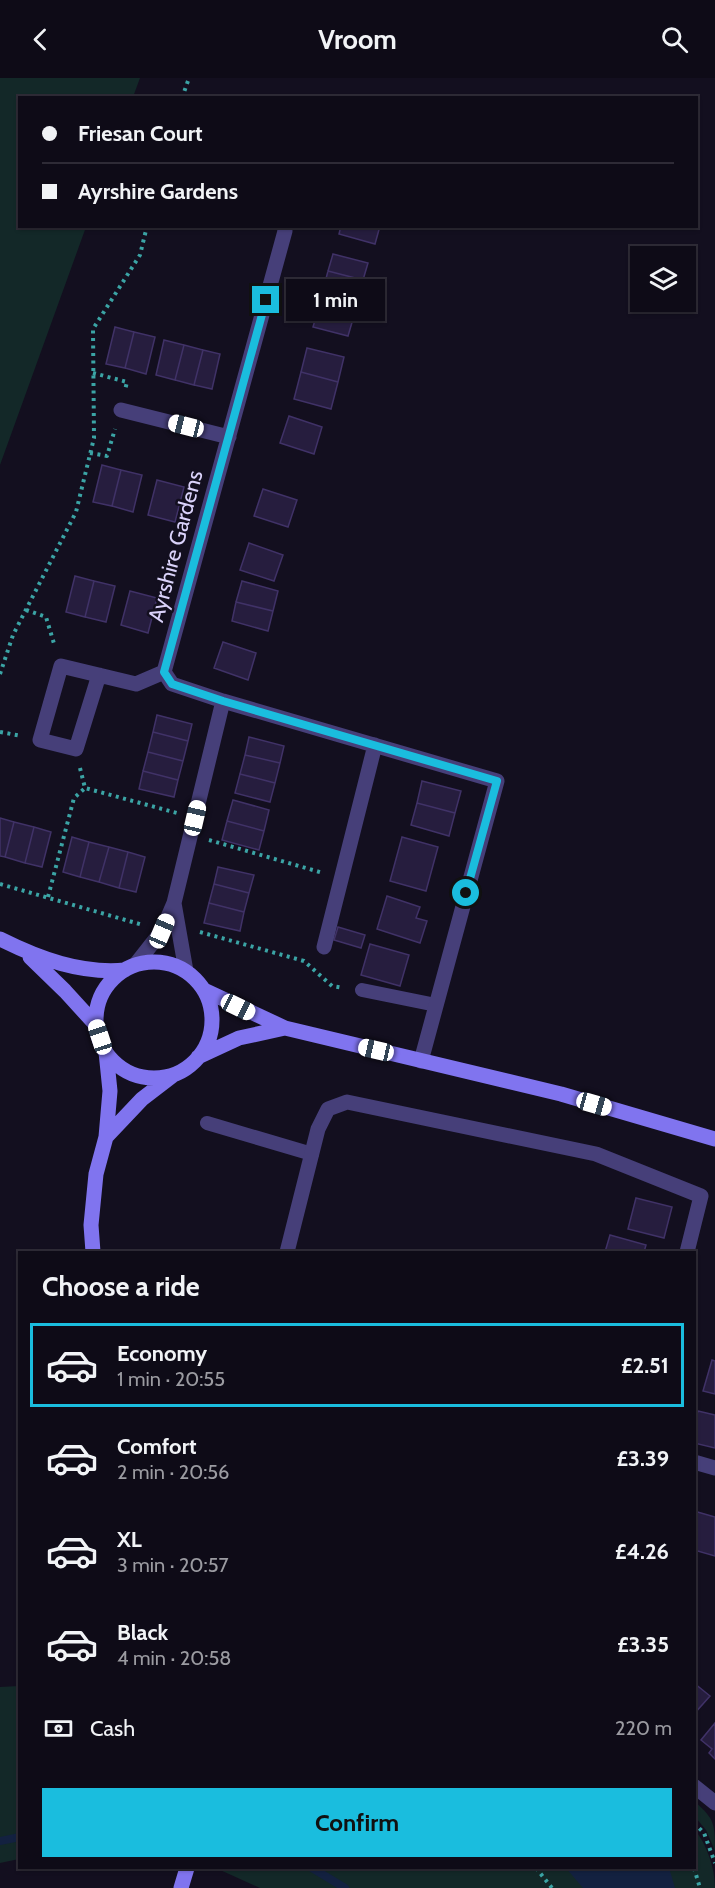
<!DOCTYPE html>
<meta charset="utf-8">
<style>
body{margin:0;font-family:Cabin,sans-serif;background:#171420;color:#f1f3f6;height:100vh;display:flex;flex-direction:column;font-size:22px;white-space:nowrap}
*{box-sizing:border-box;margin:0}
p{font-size:20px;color:#9b9ba1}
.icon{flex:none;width:33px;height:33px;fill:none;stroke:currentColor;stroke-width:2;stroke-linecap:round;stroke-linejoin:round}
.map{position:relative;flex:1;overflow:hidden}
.drawer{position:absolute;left:18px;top:1173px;width:678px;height:618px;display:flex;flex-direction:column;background:#0e0b17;border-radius:0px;box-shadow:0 2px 4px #0004,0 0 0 2px #2e2b36}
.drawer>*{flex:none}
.hud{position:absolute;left:18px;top:18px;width:680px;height:132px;border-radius:0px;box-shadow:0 2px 4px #0004,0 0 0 2px #2e2b36;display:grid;align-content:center;height:132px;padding:0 24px;background:#0e0b17}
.controls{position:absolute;left:630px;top:168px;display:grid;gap:12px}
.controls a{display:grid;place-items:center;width:66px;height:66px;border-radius:0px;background:#0e0b17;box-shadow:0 2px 4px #0004,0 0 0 2px #2e2b36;font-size:30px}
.end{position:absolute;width:27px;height:27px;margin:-14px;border:8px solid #1abdde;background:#111;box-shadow:0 0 0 3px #111}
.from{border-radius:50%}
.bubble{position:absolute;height:42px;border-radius:0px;background:#0e0b17;box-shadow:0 2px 4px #0004,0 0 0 2px #2e2b36;font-size:20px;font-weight:700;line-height:42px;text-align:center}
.car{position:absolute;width:18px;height:36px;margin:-18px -9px;border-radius:8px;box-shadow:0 0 4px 2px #0007;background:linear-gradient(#fff 24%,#345 0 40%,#fff 0 76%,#345 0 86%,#fff 0)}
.hud b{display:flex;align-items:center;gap:21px;height:57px;font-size:22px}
.hud b+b{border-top:2px solid #2e2b36}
.hud i{width:15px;height:15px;background:#f1f3f6}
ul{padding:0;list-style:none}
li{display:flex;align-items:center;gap:18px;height:84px;margin:0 12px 9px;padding:0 12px;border:3px solid transparent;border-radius:0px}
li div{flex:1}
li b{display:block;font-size:22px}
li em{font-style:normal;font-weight:700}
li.current{border-color:#1abdde}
li>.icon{width:54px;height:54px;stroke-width:1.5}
h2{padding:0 24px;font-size:27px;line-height:72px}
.pay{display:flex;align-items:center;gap:15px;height:66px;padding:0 24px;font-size:22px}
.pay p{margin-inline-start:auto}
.primary-button{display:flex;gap:12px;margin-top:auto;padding:12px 24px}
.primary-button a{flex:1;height:69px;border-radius:0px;background:#1abdde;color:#111;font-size:24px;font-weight:700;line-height:69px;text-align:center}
header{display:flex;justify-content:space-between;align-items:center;height:78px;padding:0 24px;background:#0e0b17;font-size:27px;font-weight:700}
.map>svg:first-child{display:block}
</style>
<header><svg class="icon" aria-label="back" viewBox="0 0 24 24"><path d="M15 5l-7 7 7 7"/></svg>Vroom<svg class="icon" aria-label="search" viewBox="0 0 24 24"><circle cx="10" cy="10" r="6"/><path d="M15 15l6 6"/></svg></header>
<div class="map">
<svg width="715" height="1810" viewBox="0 0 715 1810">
<rect width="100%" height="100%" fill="#130f1f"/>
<path fill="#132828" d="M0,0H140L133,19L20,20V148L86,149L0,387Z
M19,1608V1781L0,1785V1609Z
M695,1724C715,1741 715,1747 715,1773L706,1752L695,1739Z
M695,1752C707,1767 715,1790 715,1810H260L218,1791V1790H694Z"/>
<path fill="#132140" d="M566,1790H667L670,1793L675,1810H583Z"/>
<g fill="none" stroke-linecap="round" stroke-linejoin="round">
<path stroke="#132140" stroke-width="8" d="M0,1763L20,1759
M312,1790L345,1810"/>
</g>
<path fill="#261d3e" stroke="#403267" stroke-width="1.5" d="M341,148H380L375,166L339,156Z
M333,176L368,185L363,202L328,193Z
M328,193L363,202L358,222L323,212Z
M323,212L358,222L353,241L318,232Z
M318,232L353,241L348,258L313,249Z
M115,249L134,254L125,290L106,286Z
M134,254L155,259L146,296L125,290Z
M164,262L184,267L175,302L156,297Z
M184,267L203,272L194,307L175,302Z
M307,270L344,279L338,304L301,294Z
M203,272L220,276L212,311L194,307Z
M301,294L338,304L331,331L294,321Z
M289,338L322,349L314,376L280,365Z
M102,387L121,392L112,428L93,424Z
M121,392L142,397L133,434L112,428Z
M157,402L184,409L175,444L148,437Z
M263,411L297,422L288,449L254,438Z
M249,465L283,477L274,503L240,492Z
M75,498L94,503L85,539L66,534Z
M94,503L115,508L106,544L85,539Z
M242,503L278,513L273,533L236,524Z
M130,513L157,520L148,555L121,547Z
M236,524L273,533L268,553L232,543Z
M223,564L256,575L248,602L214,590Z
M157,637L192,646L188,663L153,654Z
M153,654L188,663L183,683L148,674Z
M249,659L284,668L280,685L245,677Z
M148,674L183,683L178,702L143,693Z
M245,677L280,685L275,705L240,696Z
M143,693L178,702L174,719L139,711Z
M240,696L275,705L270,724L235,715Z
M422,703L461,713L455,735L417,725Z
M233,722L269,732L264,753L227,743Z
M417,725L455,735L449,758L411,747Z
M0,740L14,744L5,779L0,778Z
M227,743L264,753L259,772L222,762Z
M14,744L34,749L25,785L5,779Z
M34,749L51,754L42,789L25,785Z
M72,759L89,764L80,799L63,794Z
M402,759L438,769L426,813L390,803Z
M89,764L109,769L99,804L80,799Z
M109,769L128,774L119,810L99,804Z
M128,774L145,779L136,814L119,810Z
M218,789L254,797L249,815L214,806Z
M214,806L249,815L244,834L209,825Z
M387,818L420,829L416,840L427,843L420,865L377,851Z
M209,825L244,834L240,853L204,845Z
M338,849L365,857L361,870L334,862Z
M370,866L409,877L400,908L361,897Z
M636,1120L672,1129L664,1160L628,1151Z
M610,1157L646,1167L644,1174H605Z
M712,1282L715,1283V1316L703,1313Z
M698,1333L715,1337V1370L694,1365V1347Z
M694,1433L715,1439V1478L694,1472Z
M694,1605L710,1618L694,1636Z
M715,1645V1681L709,1675L712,1671L701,1662Z"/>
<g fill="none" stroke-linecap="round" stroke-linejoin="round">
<path stroke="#3ba4a5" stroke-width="4" stroke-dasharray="3 4.5" stroke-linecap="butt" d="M182,20L189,0
M93,295L127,304L125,312
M90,375L107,378L115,351
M26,532L46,539L55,569
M0,596L13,557L76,434L94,360L93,251L140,177L147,148
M0,654L22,658
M80,690L85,710L177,735
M209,762L323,795
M0,806L143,847
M48,819L74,720L85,710
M200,854L304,883L332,908L343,910
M694,1745L704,1755L715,1785
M536,1790L552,1810
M694,1790L700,1810"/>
<path stroke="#463f79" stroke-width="14" d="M362,912L436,927
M207,1045L312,1076"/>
<path stroke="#463f79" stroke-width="15" d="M284,148L285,153L164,594L172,606L223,623L497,703L421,983
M121,332L229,359
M99,597L76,671L40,662L61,588L136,606L164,594
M174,825L186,893
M324,869L375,667
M136,886L162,853L174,825L223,623
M287,1174L318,1051L328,1031L347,1024L596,1076L701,1118L687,1174
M694,1384L715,1390
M694,1708L715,1725"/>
<path stroke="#8074ef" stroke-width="15" d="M0,861C40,881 81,896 125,892
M30,879L65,913L96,947
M96 942a58 58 0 1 1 116 0a58 58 0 1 1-116 0Z
M204,912L285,950L561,1016L715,1061
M198,979L239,960L285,950
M106,1059L142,1021L172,998
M93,1174L91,1147L96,1096L106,1059L110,1013L106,974
M181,1810L187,1790"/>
</g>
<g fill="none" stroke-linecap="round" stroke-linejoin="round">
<path stroke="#1abdde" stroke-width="8" d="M266,222L164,594L172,606L223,623L497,703L466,815"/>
</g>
<g text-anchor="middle" stroke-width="5" stroke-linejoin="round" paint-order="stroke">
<g font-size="22" fill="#dad2fa" stroke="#130f1f">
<text transform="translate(175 468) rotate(-75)" y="8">Ayrshire Gardens</text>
</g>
</g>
</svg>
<div class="controls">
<a><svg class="icon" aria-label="layers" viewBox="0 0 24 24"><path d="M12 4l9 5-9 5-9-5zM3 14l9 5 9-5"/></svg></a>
</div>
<i class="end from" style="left:466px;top:815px"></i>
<i class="end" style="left:266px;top:222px"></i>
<div class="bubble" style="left:286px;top:201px;width:99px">1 min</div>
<i class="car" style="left:186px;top:348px;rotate:284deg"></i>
<i class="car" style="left:195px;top:740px;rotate:13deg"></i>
<i class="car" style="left:162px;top:853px;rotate:23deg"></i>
<i class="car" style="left:238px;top:929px;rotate:116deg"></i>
<i class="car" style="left:100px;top:959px;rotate:342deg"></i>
<i class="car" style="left:376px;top:972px;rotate:283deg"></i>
<i class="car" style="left:594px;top:1026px;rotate:106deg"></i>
<div class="hud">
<b><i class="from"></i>Friesan Court</b>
<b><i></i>Ayrshire Gardens</b>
</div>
<section class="drawer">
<h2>Choose a ride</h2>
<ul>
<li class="current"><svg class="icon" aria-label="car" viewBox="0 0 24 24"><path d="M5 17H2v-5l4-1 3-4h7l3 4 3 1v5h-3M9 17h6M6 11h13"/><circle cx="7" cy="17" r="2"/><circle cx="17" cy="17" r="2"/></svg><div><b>Economy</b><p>1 min · 20:55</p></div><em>£2.51</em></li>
<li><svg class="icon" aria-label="car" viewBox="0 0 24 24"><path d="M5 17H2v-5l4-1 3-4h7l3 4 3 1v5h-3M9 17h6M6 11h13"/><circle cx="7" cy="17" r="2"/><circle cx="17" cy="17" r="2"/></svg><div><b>Comfort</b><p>2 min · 20:56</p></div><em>£3.39</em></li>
<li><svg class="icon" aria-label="car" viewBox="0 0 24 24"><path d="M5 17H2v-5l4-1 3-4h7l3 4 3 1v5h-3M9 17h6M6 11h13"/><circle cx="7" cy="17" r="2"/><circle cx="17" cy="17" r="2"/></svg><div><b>XL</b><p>3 min · 20:57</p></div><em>£4.26</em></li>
<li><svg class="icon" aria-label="car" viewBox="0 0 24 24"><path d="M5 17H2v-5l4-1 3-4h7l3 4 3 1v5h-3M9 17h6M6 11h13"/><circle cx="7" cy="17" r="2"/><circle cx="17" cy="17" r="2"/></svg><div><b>Black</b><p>4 min · 20:58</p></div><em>£3.35</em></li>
</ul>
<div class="pay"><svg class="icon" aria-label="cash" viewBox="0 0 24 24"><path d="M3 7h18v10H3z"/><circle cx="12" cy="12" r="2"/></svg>Cash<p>220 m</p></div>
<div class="primary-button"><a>Confirm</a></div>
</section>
</div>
